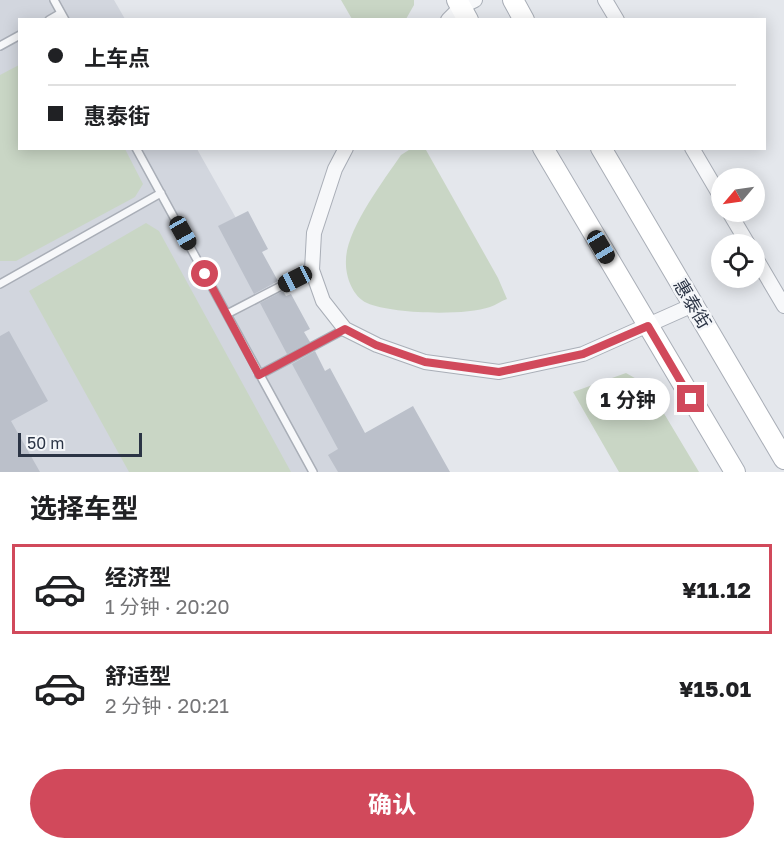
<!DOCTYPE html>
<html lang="zh">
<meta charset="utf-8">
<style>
body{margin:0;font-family:"Golos Text","Noto Sans SC",sans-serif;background:#f6f6f6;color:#202124;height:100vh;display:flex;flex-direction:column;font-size:22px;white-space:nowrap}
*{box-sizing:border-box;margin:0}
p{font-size:20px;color:#757577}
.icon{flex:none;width:33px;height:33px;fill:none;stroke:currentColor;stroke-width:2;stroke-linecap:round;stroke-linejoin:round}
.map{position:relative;height:472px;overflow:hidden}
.drawer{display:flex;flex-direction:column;background:#fff;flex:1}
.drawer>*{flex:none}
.banner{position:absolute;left:18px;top:18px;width:748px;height:132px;border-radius:0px;box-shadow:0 3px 15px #0003;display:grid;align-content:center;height:132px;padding:0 30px;background:#fff}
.needle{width:39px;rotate:241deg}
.tools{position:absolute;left:711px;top:168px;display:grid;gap:12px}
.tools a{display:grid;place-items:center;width:54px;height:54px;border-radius:50%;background:#fff;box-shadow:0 3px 15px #0003;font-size:30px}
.scale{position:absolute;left:18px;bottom:15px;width:124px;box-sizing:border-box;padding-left:6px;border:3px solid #2b3445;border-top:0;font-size:16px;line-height:21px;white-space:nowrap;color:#2b3445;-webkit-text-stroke:4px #f4f6f9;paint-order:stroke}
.end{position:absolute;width:27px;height:27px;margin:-14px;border:8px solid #d1495b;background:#fff;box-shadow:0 0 0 3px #fff}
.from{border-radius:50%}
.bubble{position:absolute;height:42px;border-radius:21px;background:#fff;box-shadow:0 3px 15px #0003;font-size:20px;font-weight:700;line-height:42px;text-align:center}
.car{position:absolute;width:18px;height:36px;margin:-18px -9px;border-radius:8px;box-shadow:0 0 4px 2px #0007;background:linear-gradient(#222 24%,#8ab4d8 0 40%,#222 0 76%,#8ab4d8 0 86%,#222 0)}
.banner b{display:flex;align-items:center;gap:21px;height:57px;font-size:22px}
.banner b+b{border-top:2px solid #e0e0e0}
.banner i{width:15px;height:15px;background:#202124}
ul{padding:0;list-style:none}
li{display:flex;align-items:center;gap:18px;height:90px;margin:0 12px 9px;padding:0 18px;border:3px solid transparent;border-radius:0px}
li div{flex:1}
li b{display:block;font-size:22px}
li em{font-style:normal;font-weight:700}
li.active{border-color:#d1495b}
li>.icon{width:54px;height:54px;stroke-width:1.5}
h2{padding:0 30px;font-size:27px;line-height:72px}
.cta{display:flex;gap:12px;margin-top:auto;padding:12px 30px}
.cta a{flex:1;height:69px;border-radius:36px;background:#d1495b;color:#fff;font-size:24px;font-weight:700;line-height:69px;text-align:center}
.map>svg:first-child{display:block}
</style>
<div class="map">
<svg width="784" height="472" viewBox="0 0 784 472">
<rect width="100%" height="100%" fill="#e4e7ec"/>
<path fill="#d2d6de" d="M0,0H114L125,19L20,20V148L197,149L293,319L374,472H0Z"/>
<path fill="#c9d6c5" d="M341,0H414V5L406,19H352Z
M19,65L20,148L125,149L143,184L135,197L16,261H0V75Z
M412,148L426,150L498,278L507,299C501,301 496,305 490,307C464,316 392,314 367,303C352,296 345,275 346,260C346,230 384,180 401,155Z
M146,223L159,231L291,472H129L29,291Z
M626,373L647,385L699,472H619L573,392Z"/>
<path fill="#bbc0ca" d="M248,211L268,249L262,252L278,281L254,294L218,226Z
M283,291L286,296L291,294L310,329L304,332L310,342L287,354L260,303Z
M9,331L48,401L11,421L40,472H0V336Z
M315,351L325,371L330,368L365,433L413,406L450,472H338L328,455L338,449L292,364Z"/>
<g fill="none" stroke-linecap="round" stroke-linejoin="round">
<defs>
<path id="service" d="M54,0L65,20
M49,20L61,13
M0,46L20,35
M136,148L313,472
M0,284L161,193
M227,314L312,270
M259,375L345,329"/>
<path id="minor" d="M605,0L617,20
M448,20L461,7L475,0
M346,148L335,169L314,233L312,270L323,301L345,329L377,345L425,362L499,372L583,354L693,305
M692,148L722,199
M729,212L748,244
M754,255L784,306"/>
<path id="secondary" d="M457,0L468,20
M513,0L524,20
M543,148L735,472
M601,148L784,459"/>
</defs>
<use href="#service" stroke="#a9aeb7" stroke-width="10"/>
<use href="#minor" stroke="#a9aeb7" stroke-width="16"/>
<use href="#secondary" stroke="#a9aeb7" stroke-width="22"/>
<use href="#service" stroke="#f7f8fa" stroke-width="7"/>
<use href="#minor" stroke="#f7f8fa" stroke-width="14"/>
<use href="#secondary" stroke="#fff" stroke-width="20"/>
</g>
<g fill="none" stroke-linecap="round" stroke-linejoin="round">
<path stroke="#d1495b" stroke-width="8" d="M205,274L259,375L345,329L376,345L425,362L499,372L583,354L648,326L691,399"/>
</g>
<g text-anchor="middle" stroke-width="5" stroke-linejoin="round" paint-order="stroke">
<g font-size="18" fill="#2b3445" stroke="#f4f6f9">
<text transform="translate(692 304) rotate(59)" y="6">惠泰街</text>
</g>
</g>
</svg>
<div class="tools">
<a><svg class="needle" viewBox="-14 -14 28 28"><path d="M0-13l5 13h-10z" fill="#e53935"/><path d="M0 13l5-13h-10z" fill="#757577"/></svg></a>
<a><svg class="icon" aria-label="locate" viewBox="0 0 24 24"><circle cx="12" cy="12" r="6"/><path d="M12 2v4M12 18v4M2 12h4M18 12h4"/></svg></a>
</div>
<div class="scale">50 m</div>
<i class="end from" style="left:205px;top:274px"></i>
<i class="end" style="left:691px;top:399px"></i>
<div class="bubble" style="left:586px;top:378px;width:84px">1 分钟</div>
<i class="car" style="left:183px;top:233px;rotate:151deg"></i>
<i class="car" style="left:601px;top:247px;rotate:149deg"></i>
<i class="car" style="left:295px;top:279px;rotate:243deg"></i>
<div class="banner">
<b><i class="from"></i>上车点</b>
<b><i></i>惠泰街</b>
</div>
</div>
<section class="drawer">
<h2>选择车型</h2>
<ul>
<li class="active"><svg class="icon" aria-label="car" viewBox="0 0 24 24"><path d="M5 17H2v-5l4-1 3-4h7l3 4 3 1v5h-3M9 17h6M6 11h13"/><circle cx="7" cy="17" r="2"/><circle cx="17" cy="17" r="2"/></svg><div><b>经济型</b><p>1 分钟 · 20:20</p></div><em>¥11.12</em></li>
<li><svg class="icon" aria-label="car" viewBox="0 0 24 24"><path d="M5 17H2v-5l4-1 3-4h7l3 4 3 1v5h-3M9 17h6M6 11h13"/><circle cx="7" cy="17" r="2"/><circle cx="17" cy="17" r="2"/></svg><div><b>舒适型</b><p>2 分钟 · 20:21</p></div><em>¥15.01</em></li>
</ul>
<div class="cta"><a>确认</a></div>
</section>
